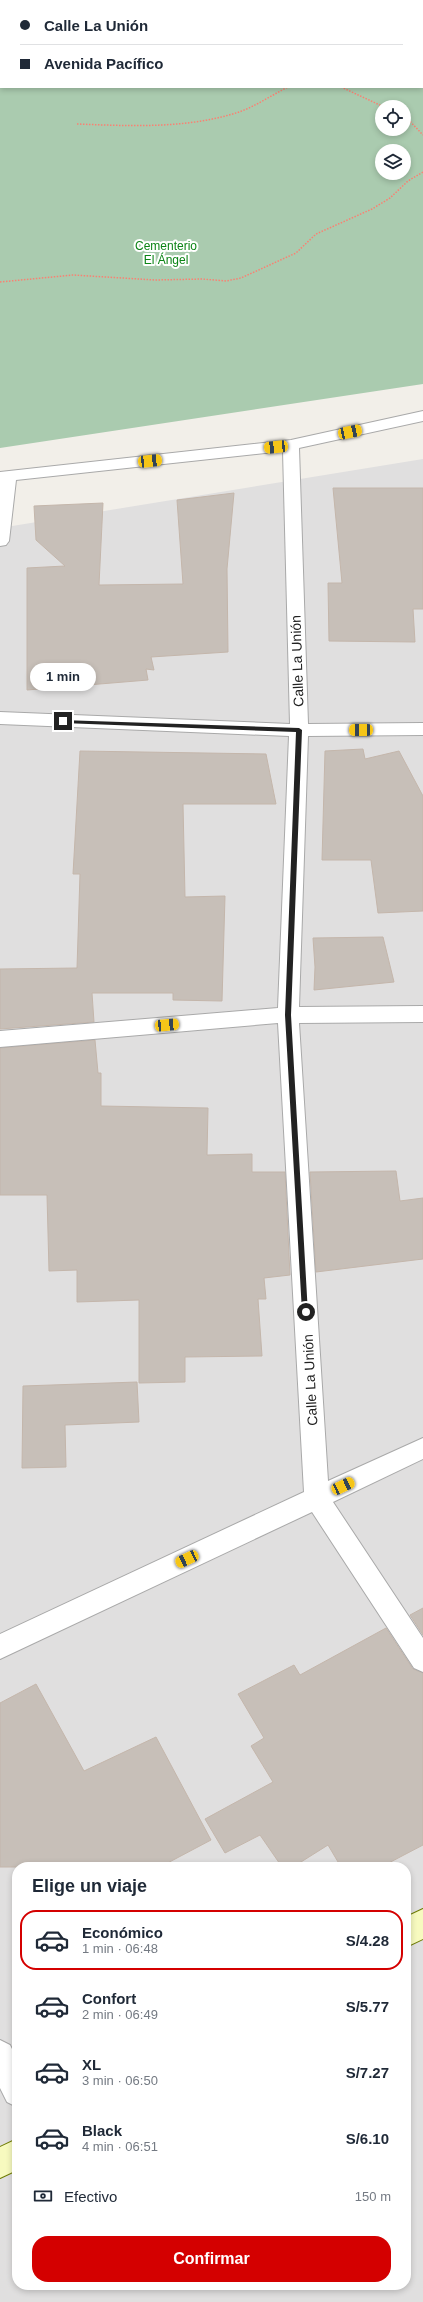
<!DOCTYPE html>
<html lang="es">
<meta charset="utf-8">
<style>
body{margin:0;font-family:Helvetica,sans-serif;background:#f6f6f7;color:#1f2937;height:100vh;display:flex;flex-direction:column;font-size:15px;white-space:nowrap}
*{box-sizing:border-box;margin:0}
p{font-size:13px;color:#747a83}
.icon{flex:none;width:22px;height:22px;fill:none;stroke:currentColor;stroke-width:2;stroke-linecap:round;stroke-linejoin:round}
.map{position:relative;flex:1;overflow:hidden}
.sheet{position:absolute;left:12px;top:1862px;width:399px;height:428px;display:flex;flex-direction:column;background:#fff;border-radius:16px;box-shadow:0 2px 6px #0003}
.sheet>*{flex:none}
.guide{position:absolute;left:0px;top:0px;width:423px;height:88px;box-shadow:0 2px 6px #0003;display:grid;align-content:center;height:88px;padding:0 20px;background:#fff}
.buttons{position:absolute;left:375px;top:100px;display:grid;gap:8px}
.buttons a{display:grid;place-items:center;width:36px;height:36px;border-radius:50%;background:#fff;box-shadow:0 2px 6px #0003;font-size:20px}
.end{position:absolute;width:18px;height:18px;margin:-9px;border:5px solid #222;background:#fff;box-shadow:0 0 0 2px #fff}
.from{border-radius:50%}
.bubble{position:absolute;height:28px;border-radius:14px;background:#fff;box-shadow:0 2px 6px #0003;font-size:13px;font-weight:800;line-height:28px;text-align:center}
.car{position:absolute;width:12px;height:24px;margin:-12px -6px;border-radius:5px;box-shadow:0 0 3px 1px #0007;background:linear-gradient(#f5c518 24%,#345 0 40%,#f5c518 0 76%,#345 0 86%,#f5c518 0)}
.guide b{display:flex;align-items:center;gap:14px;height:38px;font-size:15px}
.guide b+b{border-top:1px solid #e0e1e3}
.guide i{width:10px;height:10px;background:#1f2937}
ul{padding:0;list-style:none}
li{display:flex;align-items:center;gap:12px;height:60px;margin:0 8px 6px;padding:0 12px;border:2px solid transparent;border-radius:16px}
li div{flex:1}
li b{display:block;font-size:15px}
li em{font-style:normal;font-weight:800}
li.on{border-color:#d40000}
li>.icon{width:36px;height:36px;stroke-width:1.5}
h2{padding:0 20px;font-size:18px;line-height:48px}
.pay{display:flex;align-items:center;gap:10px;height:44px;padding:0 20px;font-size:15px}
.pay p{margin-inline-start:auto}
.cta{display:flex;gap:8px;margin-top:auto;padding:8px 20px}
.cta a{flex:1;height:46px;border-radius:16px;background:#d40000;color:#fff;font-size:16px;font-weight:800;line-height:46px;text-align:center}
.map>svg:first-child{display:block}
</style>
<div class="map">
<svg width="423" height="2302" viewBox="0 0 423 2302">
<rect width="100%" height="100%" fill="#f2efe9"/>
<path fill="#e0dfdf" fill-rule="evenodd" d="M423,459V2302H0V528ZM17,1867H406V2285H17Z"/>
<path fill="#aacbaf" fill-rule="evenodd" d="M0,0H423V384L0,448ZM1,1H422V87H1ZM382,107H404V129H382ZM382,151H404V173H382Z"/>
<path fill="#c7bfb8" stroke="#c4b6ab" d="M333,488H423V609H413L415,642L329,641L328,583H342Z
M234,493L227,569L228,652L151,657L154,670L146,669L148,680L27,690V568L65,566L36,540L34,506L103,503L99,585L183,584L177,500Z
M363,749L365,759L399,751L423,796V911L378,913L371,860H322L325,751Z
M80,751L266,754L276,804H183L185,897L225,896L222,1001L173,1000V993H92L94,1022L0,1029V969L77,968L80,874H73Z
M383,937L394,982L314,990L315,967L313,938Z
M95,1040L98,1073H101V1106L208,1108L207,1155L252,1154V1172H285L290,1275L264,1278L266,1299H258L262,1356L185,1357V1382L139,1383V1300L77,1302V1270L49,1271L47,1195H0V1048Z
M396,1171L400,1201L423,1198V1259L316,1272L310,1172Z
M137,1382L139,1422L65,1425L66,1467L22,1468L23,1386Z
M423,1608V1635L410,1615Z
M386,1628L413,1669L423,1673V1845L381,1867H341L328,1845L293,1867H282L260,1835L225,1853L205,1819L273,1782L251,1746L264,1738L238,1694L294,1665L300,1675Z
M36,1684L84,1771L156,1737L211,1840L160,1867H0V1703Z"/>
<g fill="none" stroke-linecap="round" stroke-linejoin="round">
<defs>
<path id="street" d="M423,411V421L299,448L308,724L423,723V735L308,736L299,1007L423,1006V1022L299,1023L328,1481L423,1438V1459L333,1502L423,1638V1672L414,1668L312,1512L0,1659V1634L304,1492L278,1023L0,1047V1031L278,1008L289,736L0,724V712L290,724L283,451L16,480L9,541L6,545L0,546V472L291,440Z
M0,2040L10,2045L17,2059V2107L7,2102L0,2088Z"/>
<path id="secondary" d="M423,1909V1939L406,1947V1917Z
M17,2139V2170L0,2178V2147Z"/>
</defs>
<use href="#street" stroke="#a9a9a9" stroke-width="2"/>
<use href="#secondary" stroke="#707d05" stroke-width="2"/>
<path stroke="#fa8072" stroke-width="1.5" stroke-dasharray="1.5 1.5" stroke-linecap="butt" d="M189,0L191,1
M341,87L384,107
M404,115L423,135
M77,124C131,126 187,129 239,112C256,106 272,95 288,87
M0,282L73,275L155,280L202,279L226,281L241,278L296,253L316,234L372,209L390,198L408,181L423,172"/>
<use href="#street" fill="#fff" fill-rule="evenodd"/>
<use href="#secondary" fill="#f7fabf" fill-rule="evenodd"/>
</g>
<path fill="#222" d="M61,720L299,728L302,730L291,1015L308,1314L302,1312L285,1015L296,732L63,723Z"/>
<g text-anchor="middle" stroke-width="4" stroke-linejoin="round" paint-order="stroke">
<g font-size="12" fill="#0c8416" stroke="#fff">
<text x="166" y="250">Cementerio<tspan x="166" dy="14">El Ángel</tspan></text>
</g>
<g font-size="14" fill="#222" stroke="#fff">
<text transform="translate(297 661) rotate(-92)" y="5">Calle La Unión</text>
<text transform="translate(310 1380) rotate(-93)" y="5">Calle La Unión</text>
</g>
</g>
</svg>
<div class="buttons">
<a><svg class="icon" aria-label="locate" viewBox="0 0 24 24"><circle cx="12" cy="12" r="6"/><path d="M12 2v4M12 18v4M2 12h4M18 12h4"/></svg></a>
<a><svg class="icon" aria-label="layers" viewBox="0 0 24 24"><path d="M12 4l9 5-9 5-9-5zM3 14l9 5 9-5"/></svg></a>
</div>
<i class="end from" style="left:306px;top:1312px"></i>
<i class="end" style="left:63px;top:721px"></i>
<div class="bubble" style="left:30px;top:663px;width:66px">1 min</div>
<i class="car" style="left:350px;top:432px;rotate:78deg"></i>
<i class="car" style="left:276px;top:447px;rotate:264deg"></i>
<i class="car" style="left:150px;top:461px;rotate:84deg"></i>
<i class="car" style="left:361px;top:730px;rotate:270deg"></i>
<i class="car" style="left:167px;top:1025px;rotate:85deg"></i>
<i class="car" style="left:343px;top:1486px;rotate:65deg"></i>
<i class="car" style="left:187px;top:1559px;rotate:245deg"></i>
<div class="guide">
<b><i class="from"></i>Calle La Unión</b>
<b><i></i>Avenida Pacífico</b>
</div>
<section class="sheet">
<h2>Elige un viaje</h2>
<ul>
<li class="on"><svg class="icon" aria-label="car" viewBox="0 0 24 24"><path d="M5 17H2v-5l4-1 3-4h7l3 4 3 1v5h-3M9 17h6M6 11h13"/><circle cx="7" cy="17" r="2"/><circle cx="17" cy="17" r="2"/></svg><div><b>Económico</b><p>1 min · 06:48</p></div><em>S/4.28</em></li>
<li><svg class="icon" aria-label="car" viewBox="0 0 24 24"><path d="M5 17H2v-5l4-1 3-4h7l3 4 3 1v5h-3M9 17h6M6 11h13"/><circle cx="7" cy="17" r="2"/><circle cx="17" cy="17" r="2"/></svg><div><b>Confort</b><p>2 min · 06:49</p></div><em>S/5.77</em></li>
<li><svg class="icon" aria-label="car" viewBox="0 0 24 24"><path d="M5 17H2v-5l4-1 3-4h7l3 4 3 1v5h-3M9 17h6M6 11h13"/><circle cx="7" cy="17" r="2"/><circle cx="17" cy="17" r="2"/></svg><div><b>XL</b><p>3 min · 06:50</p></div><em>S/7.27</em></li>
<li><svg class="icon" aria-label="car" viewBox="0 0 24 24"><path d="M5 17H2v-5l4-1 3-4h7l3 4 3 1v5h-3M9 17h6M6 11h13"/><circle cx="7" cy="17" r="2"/><circle cx="17" cy="17" r="2"/></svg><div><b>Black</b><p>4 min · 06:51</p></div><em>S/6.10</em></li>
</ul>
<div class="pay"><svg class="icon" aria-label="cash" viewBox="0 0 24 24"><path d="M3 7h18v10H3z"/><circle cx="12" cy="12" r="2"/></svg>Efectivo<p>150 m</p></div>
<div class="cta"><a>Confirmar</a></div>
</section>
</div>
